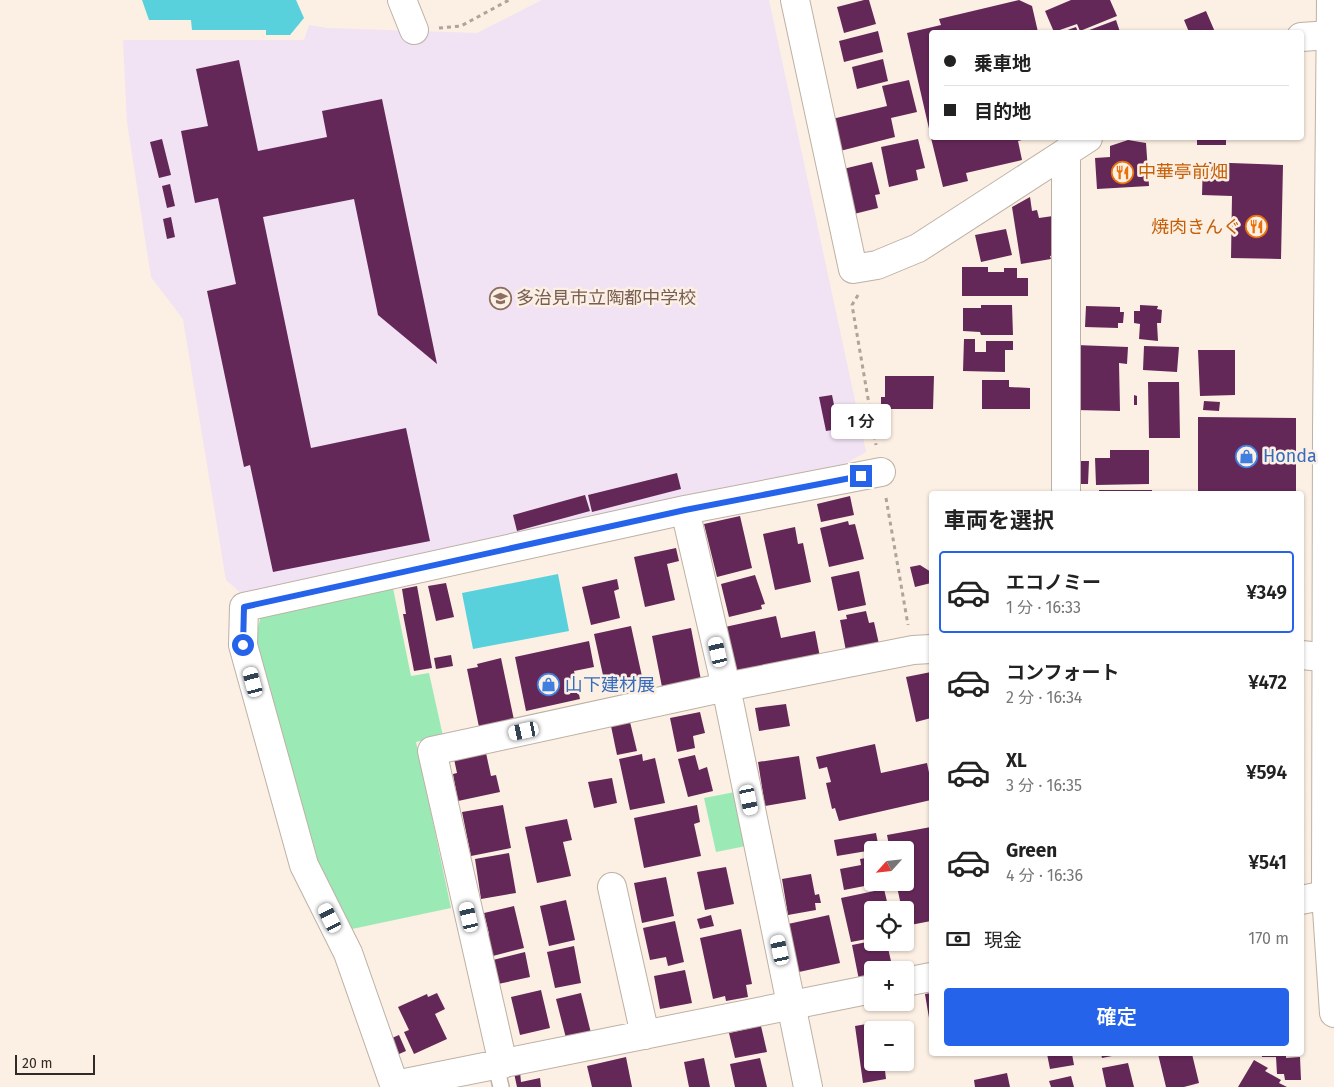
<!DOCTYPE html>
<html lang="ja">
<meta charset="utf-8">
<style>
body{margin:0;font-family:"Fira Sans","Noto Sans JP",sans-serif;background:#f2f2f2;color:#222;height:100vh;display:flex;flex-direction:column;font-size:19px;white-space:nowrap}
*{box-sizing:border-box;margin:0}
p{font-size:16px;color:#767676}
.icon{flex:none;width:28px;height:28px;fill:none;stroke:currentColor;stroke-width:2;stroke-linecap:round;stroke-linejoin:round}
.map{position:relative;flex:1;overflow:hidden}
.panel{position:absolute;left:929px;top:491px;width:375px;height:565px;display:flex;flex-direction:column;background:#fff;border-radius:5px;box-shadow:0 1px 4px #0004}
.panel>*{flex:none}
.guide{position:absolute;left:929px;top:30px;width:375px;height:110px;border-radius:5px;box-shadow:0 1px 4px #0004;display:grid;align-content:center;height:110px;padding:0 15px;background:#fff}
.needle{width:32px;rotate:243deg}
.buttons{position:absolute;left:864px;top:841px;display:grid;gap:10px}
.buttons a{display:grid;place-items:center;width:50px;height:50px;border-radius:5px;background:#fff;box-shadow:0 1px 4px #0004;font-size:25px}
.scale{position:absolute;left:15px;bottom:12px;width:80px;box-sizing:border-box;padding-left:5px;border:2px solid #302b26;border-top:0;font-size:14px;line-height:18px;white-space:nowrap;color:#302b26;-webkit-text-stroke:4px #fcefe3;paint-order:stroke}
.end{position:absolute;width:22px;height:22px;margin:-11px;border:6px solid #2563eb;background:#fff;box-shadow:0 0 0 2px #fff}
.from{border-radius:50%}
.bubble{position:absolute;height:35px;border-radius:5px;background:#fff;box-shadow:0 1px 4px #0004;font-size:16px;font-weight:600;line-height:35px;text-align:center}
.car{position:absolute;width:15px;height:30px;margin:-15px -8px;border-radius:6px;box-shadow:0 0 4px 1px #0007;background:linear-gradient(#fff 24%,#345 0 40%,#fff 0 76%,#345 0 86%,#fff 0)}
.guide b{display:flex;align-items:center;gap:18px;height:48px;font-size:19px}
.guide b+b{border-top:1px solid #e0e0e0}
.guide i{width:12px;height:12px;background:#222}
ul{padding:0;list-style:none}
li{display:flex;align-items:center;gap:15px;height:82px;margin:0 10px 8px;padding:0 5px;border:2px solid transparent;border-radius:5px}
li div{flex:1}
li b{display:block;font-size:19px}
li em{font-style:normal;font-weight:600}
li.on{border-color:#2563eb}
li>.icon{width:45px;height:45px;stroke-width:1.5}
h2{padding:0 15px;font-size:22px;line-height:60px}
.pay{display:flex;align-items:center;gap:12px;height:55px;padding:0 15px;font-size:19px}
.pay p{margin-inline-start:auto}
.primary-button{display:flex;gap:10px;margin-top:auto;padding:10px 15px}
.primary-button a{flex:1;height:58px;border-radius:5px;background:#2563eb;color:#fff;font-size:20px;font-weight:600;line-height:58px;text-align:center}
.map>svg:first-child{display:block}
</style>
<div class="map">
<svg width="1334" height="1087" viewBox="0 0 1334 1087">
<rect width="100%" height="100%" fill="#fcefe3"/>
<path fill="#f1e2f4" d="M542,0H769L866,452L836,469L241,593L226,580L183,319L151,277L127,122L123,40H304L309,25L327,28L477,33Z"/>
<path fill="#9beab5" d="M393,588L411,676L429,673L443,736L416,742L451,908L352,929L313,859L255,639L261,616Z
M735,792L746,846L716,852L704,798Z"/>
<path fill="#58d1dc" d="M142,0H296L304,18L290,35H266V30H192L191,20H149Z
M558,574L569,631L473,649L462,593Z"/>
<path fill="#642858" d="M864,0H869L876,24L844,33L837,7Z
M1019,0L1032,6L1038,32H931L930,133L907,33L941,25L939,19Z
M1071,0H1110L1117,16L1080,31L1077,24L1054,32L1045,11Z
M1206,11L1215,32H1189L1184,20Z
M1116,20L1120,32H1084Z
M1076,27L1078,32H1062Z
M878,31L883,52L844,62L839,41Z
M883,59L888,81L857,89L852,67Z
M239,60L258,151L327,137L322,111L382,99L437,364L378,315L354,199L263,217L311,448L406,428L430,541L273,572L250,465L244,467L207,291L236,284L218,198L195,203L181,131L208,126L196,69Z
M909,80L917,112L891,118L895,137L840,151L832,119L887,106L882,86Z
M931,138H1030L1018,141L1022,160L966,173L968,181L943,187Z
M1197,138H1226V145H1197Z
M162,139L171,175L159,178L150,142Z
M918,139L925,168L916,170L918,180L889,187L881,147Z
M1128,140L1146,143L1149,186L1097,189L1095,158L1110,157V146Z
M872,162L880,194L875,195L878,208L854,214L843,169Z
M1203,162L1283,165L1281,259L1231,258L1232,196L1202,195Z
M170,184L175,206L167,208L162,186Z
M1030,197L1032,211L1037,210L1039,218L1053,216L1059,254L1050,256L1051,259L1021,264L1012,207Z
M171,217L175,237L167,239L163,219Z
M1006,229L1012,255L981,262L975,235Z
M962,267H988V272H1004V268H1017V278H1028V296H962Z
M981,305H1012L1013,335H981L980,332L963,331V308H981Z
M1140,305L1158,306L1157,309L1162,310L1161,323H1157L1158,341L1139,339L1140,324L1134,323V311H1140Z
M1086,306L1120,307V312H1124L1123,323H1118V328L1085,327Z
M964,339H975V352H986V341H1013V350H1005V372L963,371Z
M1076,345L1128,347L1127,364L1119,363L1120,411L1076,410V398L1080,399L1081,374H1075Z
M1144,346L1179,347L1177,372L1143,370Z
M1198,350H1235V395L1200,396Z
M885,376H934L933,409H881V397H885Z
M982,380H1009V387L1030,388V409H982Z
M1148,382H1179L1180,438H1149Z
M832,395L839,429L826,431L819,397Z
M1134,395L1137,396V405H1134Z
M1204,401L1220,402L1219,411L1203,410Z
M1198,417L1296,418V494H1198Z
M1110,450H1149V484L1096,485L1095,458H1110Z
M1074,461H1089L1088,484H1074Z
M677,473L681,489L592,512L588,495Z
M1099,490H1152V494H1099Z
M585,495L590,511L517,531L513,515Z
M850,496L854,515L821,522L817,504Z
M740,516L752,568L717,577L704,524Z
M848,521L849,525L855,524L864,559L829,567L820,528Z
M795,527L798,544L803,543L811,582L775,590L763,534Z
M676,548L679,561L667,564L675,600L645,607L634,557Z
M920,565L931,572V583L915,587L910,567Z
M859,571L866,605L838,611L831,577Z
M755,575L765,604L761,605L762,609L729,617L721,584Z
M617,579L619,589L614,591L620,618L591,625L582,587Z
M446,583L454,617L436,621L428,586Z
M417,586L432,668L414,671L403,614H406L402,589Z
M866,611L869,623L874,622L879,644L846,651L840,620L847,619L846,615Z
M776,616L781,638L815,631L820,657L735,676L725,627Z
M631,626L643,681L606,689L594,634Z
M691,628L701,680L662,687L652,636Z
M589,641L594,667L574,671L580,699L526,711L515,657Z
M451,655L453,666L436,669L434,658Z
M501,658L514,720L479,727L467,669L478,667L477,664Z
M931,672V718L916,722L906,677Z
M786,704L790,726L759,731L755,708Z
M700,712L705,733L693,736L695,748L677,752L670,718Z
M630,722L637,751L617,755L611,726Z
M875,744L881,773L927,763L931,782V800L839,821L835,808L832,809L826,783L831,782L827,767L819,769L816,757Z
M486,753L491,776L496,775L500,792L458,801L453,774L457,773L454,759Z
M642,754L643,761L655,758L665,803L630,810L619,759Z
M695,755L699,770L707,767L713,791L688,797L678,759Z
M799,756L806,799L765,806L758,762Z
M612,778L617,803L594,808L588,782Z
M503,805L511,848L471,856L462,812Z
M697,805L700,822L694,824L701,856L644,868L634,818Z
M567,819L572,840L563,842L571,876L537,883L525,827Z
M931,827V921L905,926V910H902L896,882H905V850H890L887,835Z
M876,833L879,849L837,856L834,840Z
M509,853L516,893L481,899L475,859Z
M872,857V882L880,883L844,890L840,869L861,865L860,859Z
M726,867L734,904L705,910L697,872Z
M811,874L815,895L819,894L821,903H815L816,910L788,915L782,879Z
M666,877L674,916L642,923L634,883Z
M884,889L889,910H872V938L851,942L841,898Z
M566,900L575,940L549,946L540,906Z
M514,906L524,948L489,957L484,935L489,934L484,913Z
M711,915L714,926L700,929L697,919Z
M829,915L840,963L799,972L788,924Z
M675,921L684,962L668,966L666,957L650,960L643,928Z
M741,929L752,984L746,985L748,997L726,1001L725,996L713,999L700,938Z
M872,941V942H881L882,949L888,948L893,970H872V977L859,980L852,945Z
M574,946L581,983L555,988L547,952Z
M525,952L530,977L498,984L493,960Z
M685,970L692,1003L660,1009L654,976Z
M541,990L550,1028L520,1035L511,997Z
M437,993L445,1009L435,1014L447,1039L414,1054L404,1032L409,1030L398,1007L427,994L428,997Z
M581,993L591,1033L566,1038L556,999Z
M931,993V1024H930L925,994Z
M878,1022L879,1030H872V1062H884L886,1079L863,1083L855,1026Z
M761,1026L767,1052L735,1058L729,1033Z
M399,1035L406,1051L399,1054L392,1038Z
M1047,1054H1072L1074,1065L1050,1069Z
M1101,1054H1117V1055L1102,1058Z
M1158,1054H1192L1199,1083L1184,1087H1166Z
M1262,1054H1286V1058L1300,1057L1301,1080H1285L1284,1074H1277L1276,1057H1262Z
M626,1057L632,1087H592L587,1066Z
M704,1058L710,1087H689L684,1062Z
M760,1058L767,1087H735L730,1064Z
M1254,1060L1268,1068L1265,1071L1281,1080L1279,1083L1287,1087H1238Z
M1128,1063L1134,1087H1106L1102,1068Z
M520,1072L521,1082L540,1078L541,1087H517L514,1073Z
M1007,1073L1010,1087H975L974,1080Z
M1071,1076L1074,1087H1051L1049,1081Z"/>
<g fill="none" stroke-linecap="round" stroke-linejoin="round">
<defs>
<path id="lane" d="M496,1066L501,1087"/>
<path id="street" d="M402,0L414,30
M795,0L853,269L877,265L918,248L1088,138
M1301,37L1331,35
M1066,494V152
M685,510L726,687L808,1087
M1301,655L1334,658
M612,887L645,1035
M1301,900L1326,895
M905,982L931,977
M503,1064L432,751L726,687L913,650L931,649
M395,1085L872,989
M395,1087L348,953L304,865L243,645L244,607L685,510L881,472"/>
<path id="secondary" d="M1331,0L1327,431L1326,895L1334,1013"/>
</defs>
<use href="#lane" stroke="#bdb1a5" stroke-width="18"/>
<use href="#street" stroke="#bdb1a5" stroke-width="30"/>
<use href="#secondary" stroke="#bdb1a5" stroke-width="30"/>
<path stroke="#aea49b" stroke-width="3" stroke-dasharray="4 4" stroke-linecap="butt" d="M439,28L461,26L509,0
M858,295L852,305L876,445
M886,498L908,625"/>
<use href="#lane" stroke="#fff" stroke-width="15"/>
<use href="#street" stroke="#fff" stroke-width="28"/>
<use href="#secondary" stroke="#fff" stroke-width="28"/>
</g>
<g fill="none" stroke-linecap="round" stroke-linejoin="round">
<path stroke="#2563eb" stroke-width="6" d="M243,645L244,607L685,510L861,476"/>
</g>
<defs>
<symbol id="restaurant-ring" viewBox="-11 -11 22 22"><circle r="9.5" fill="#fcefe3" stroke="#e8710a" stroke-width="1.5"/><path d="M-5-6h1v4h1v-4h1v4h1v-4h1v5L-1.5 .5V6h-2V.5L-5-1ZM5-6V6H3V1.5H1.5Q1.5-4 5-6Z" fill="#e8710a"/></symbol>
<symbol id="school-ring" viewBox="-11 -11 22 22"><circle r="9.5" fill="#fcefe3" stroke="#8d6e63" stroke-width="1.5"/><path d="M0-5L7-2L0 1L-7-2ZM-4 1L0 2.5L4 1V4Q0 6-4 4Z" fill="#8d6e63"/></symbol>
<symbol id="shop-ring" viewBox="-11 -11 22 22"><circle r="9.5" fill="#fcefe3" stroke="#3f7fe0" stroke-width="1.5"/><path d="M-5-2.5h2.3a2.7 3.5 0 0 1 5.4 0H5L5.5 6h-11ZM-1.5-2.5h3a1.5 2.3 0 0 0-3 0Z" fill="#3f7fe0"/></symbol>
</defs>
<g fill-rule="evenodd">
<use href="#restaurant-ring" x="1110" y="160" width="25" height="25"/>
<use href="#restaurant-ring" x="1244" y="214" width="25" height="25"/>
<use href="#school-ring" x="488" y="286" width="25" height="25"/>
<use href="#shop-ring" x="1234" y="444" width="25" height="25"/>
<use href="#shop-ring" x="536" y="672" width="25" height="25"/>
</g>
<g text-anchor="middle" stroke-width="5" stroke-linejoin="round" paint-order="stroke">
<g font-size="18" fill="#c56008" stroke="#fcefe3" text-anchor="start">
<text x="1138" y="178">中華亭前畑</text>
<text x="1241" y="233" text-anchor="end">焼肉きんぐ</text>
</g>
<g font-size="18" fill="#785e54" stroke="#fcefe3" text-anchor="start">
<text x="516" y="304">多治見市立陶都中学校</text>
</g>
<g font-size="18" fill="#366cbe" stroke="#fcefe3" text-anchor="start">
<text x="1263" y="462">Honda</text>
<text x="565" y="691">山下建材展</text>
</g>
</g>
</svg>
<div class="buttons">
<a><svg class="needle" viewBox="-14 -14 28 28"><path d="M0-13l5 13h-10z" fill="#e53935"/><path d="M0 13l5-13h-10z" fill="#767676"/></svg></a>
<a><svg class="icon" aria-label="locate" viewBox="0 0 24 24"><circle cx="12" cy="12" r="6"/><path d="M12 2v4M12 18v4M2 12h4M18 12h4"/></svg></a>
<a>+</a>
<a>−</a>
</div>
<div class="scale">20 m</div>
<i class="end from" style="left:243px;top:645px"></i>
<i class="end" style="left:861px;top:476px"></i>
<div class="bubble" style="left:831px;top:404px;width:60px">1 分</div>
<i class="car" style="left:718px;top:652px;rotate:347deg"></i>
<i class="car" style="left:253px;top:682px;rotate:345deg"></i>
<i class="car" style="left:524px;top:731px;rotate:258deg"></i>
<i class="car" style="left:749px;top:800px;rotate:168deg"></i>
<i class="car" style="left:469px;top:917px;rotate:347deg"></i>
<i class="car" style="left:330px;top:918px;rotate:333deg"></i>
<i class="car" style="left:780px;top:950px;rotate:348deg"></i>
<div class="guide">
<b><i class="from"></i>乗車地</b>
<b><i></i>目的地</b>
</div>
<section class="panel">
<h2>車両を選択</h2>
<ul>
<li class="on"><svg class="icon" aria-label="car" viewBox="0 0 24 24"><path d="M5 17H2v-5l4-1 3-4h7l3 4 3 1v5h-3M9 17h6M6 11h13"/><circle cx="7" cy="17" r="2"/><circle cx="17" cy="17" r="2"/></svg><div><b>エコノミー</b><p>1 分 · 16:33</p></div><em>¥349</em></li>
<li><svg class="icon" aria-label="car" viewBox="0 0 24 24"><path d="M5 17H2v-5l4-1 3-4h7l3 4 3 1v5h-3M9 17h6M6 11h13"/><circle cx="7" cy="17" r="2"/><circle cx="17" cy="17" r="2"/></svg><div><b>コンフォート</b><p>2 分 · 16:34</p></div><em>¥472</em></li>
<li><svg class="icon" aria-label="car" viewBox="0 0 24 24"><path d="M5 17H2v-5l4-1 3-4h7l3 4 3 1v5h-3M9 17h6M6 11h13"/><circle cx="7" cy="17" r="2"/><circle cx="17" cy="17" r="2"/></svg><div><b>XL</b><p>3 分 · 16:35</p></div><em>¥594</em></li>
<li><svg class="icon" aria-label="car" viewBox="0 0 24 24"><path d="M5 17H2v-5l4-1 3-4h7l3 4 3 1v5h-3M9 17h6M6 11h13"/><circle cx="7" cy="17" r="2"/><circle cx="17" cy="17" r="2"/></svg><div><b>Green</b><p>4 分 · 16:36</p></div><em>¥541</em></li>
</ul>
<div class="pay"><svg class="icon" aria-label="cash" viewBox="0 0 24 24"><path d="M3 7h18v10H3z"/><circle cx="12" cy="12" r="2"/></svg>現金<p>170 m</p></div>
<div class="primary-button"><a>確定</a></div>
</section>
</div>
